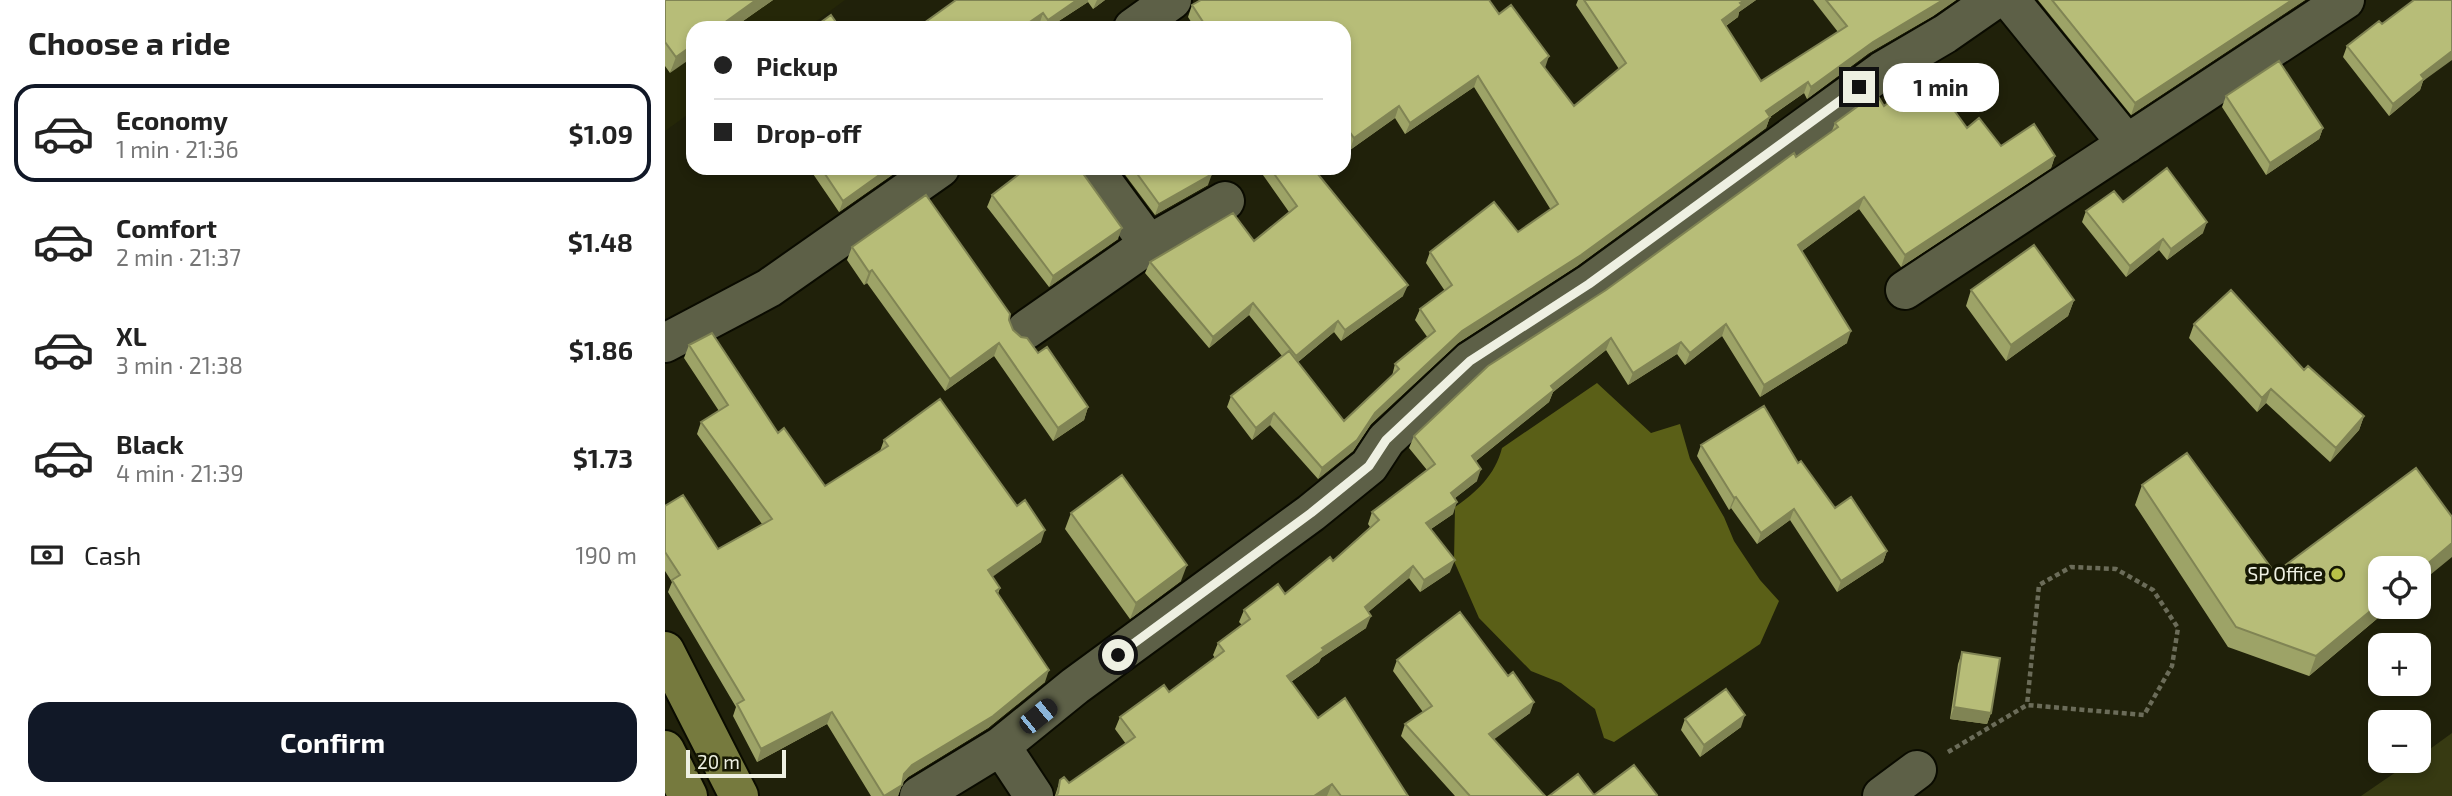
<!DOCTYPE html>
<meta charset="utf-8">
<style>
body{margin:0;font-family:"Exo 2",sans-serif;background:#f2f2f2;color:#222;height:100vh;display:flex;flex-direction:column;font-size:26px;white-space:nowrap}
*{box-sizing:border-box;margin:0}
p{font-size:23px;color:#767676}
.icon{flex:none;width:38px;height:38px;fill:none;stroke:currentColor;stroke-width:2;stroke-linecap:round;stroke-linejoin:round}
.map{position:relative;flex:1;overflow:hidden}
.side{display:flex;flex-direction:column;background:#fff;width:665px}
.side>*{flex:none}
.guide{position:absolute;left:21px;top:21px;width:665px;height:154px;border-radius:21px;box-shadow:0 4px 10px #0003;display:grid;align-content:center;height:154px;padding:0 28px;background:#fff}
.fabs{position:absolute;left:1703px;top:556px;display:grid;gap:14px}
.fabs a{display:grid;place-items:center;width:63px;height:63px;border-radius:14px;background:#fff;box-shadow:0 4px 10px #0003;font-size:35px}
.scale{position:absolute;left:21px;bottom:18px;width:100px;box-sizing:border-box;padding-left:7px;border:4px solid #eef0e2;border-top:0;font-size:19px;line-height:24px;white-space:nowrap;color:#eef0e2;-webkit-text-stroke:5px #161803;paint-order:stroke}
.end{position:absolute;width:32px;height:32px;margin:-16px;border:9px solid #eef0e2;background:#111;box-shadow:0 0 0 4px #111}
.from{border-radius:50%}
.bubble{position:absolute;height:49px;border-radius:21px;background:#fff;box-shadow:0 4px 10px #0003;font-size:23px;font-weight:700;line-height:49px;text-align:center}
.car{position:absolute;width:21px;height:42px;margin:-21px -10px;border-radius:9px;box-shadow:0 0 5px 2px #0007;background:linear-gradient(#222 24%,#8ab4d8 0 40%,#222 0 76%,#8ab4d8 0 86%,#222 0)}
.guide b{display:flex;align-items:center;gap:24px;height:66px;font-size:26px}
.guide b+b{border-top:2px solid #e0e0e0}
.guide i{width:18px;height:18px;background:#222}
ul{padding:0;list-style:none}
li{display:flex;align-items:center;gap:21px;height:98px;margin:0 14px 10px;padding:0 14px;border:4px solid transparent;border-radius:21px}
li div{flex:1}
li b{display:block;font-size:26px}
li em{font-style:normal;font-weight:700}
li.current{border-color:#111827}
li>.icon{width:63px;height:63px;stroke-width:1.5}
h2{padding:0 28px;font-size:32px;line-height:84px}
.pay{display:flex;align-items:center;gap:18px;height:77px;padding:0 28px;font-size:26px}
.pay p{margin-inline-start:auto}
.action{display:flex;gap:14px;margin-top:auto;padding:14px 28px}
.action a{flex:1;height:80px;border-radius:21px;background:#111827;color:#fff;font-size:28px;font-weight:700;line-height:80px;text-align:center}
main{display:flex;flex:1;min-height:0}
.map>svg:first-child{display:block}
</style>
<main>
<section class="side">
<h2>Choose a ride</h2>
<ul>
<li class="current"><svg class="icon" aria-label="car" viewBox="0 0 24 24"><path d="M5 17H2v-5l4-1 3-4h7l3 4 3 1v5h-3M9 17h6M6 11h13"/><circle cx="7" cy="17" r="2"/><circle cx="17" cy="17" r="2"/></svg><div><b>Economy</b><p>1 min · 21:36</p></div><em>$1.09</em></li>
<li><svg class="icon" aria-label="car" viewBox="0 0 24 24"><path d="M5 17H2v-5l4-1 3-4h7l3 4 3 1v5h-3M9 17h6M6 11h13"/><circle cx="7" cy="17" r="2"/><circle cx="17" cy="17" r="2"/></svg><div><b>Comfort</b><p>2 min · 21:37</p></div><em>$1.48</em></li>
<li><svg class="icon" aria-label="car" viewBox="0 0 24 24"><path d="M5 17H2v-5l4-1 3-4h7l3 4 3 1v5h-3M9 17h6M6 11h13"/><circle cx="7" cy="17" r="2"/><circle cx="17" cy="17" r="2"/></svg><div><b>XL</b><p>3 min · 21:38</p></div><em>$1.86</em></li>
<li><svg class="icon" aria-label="car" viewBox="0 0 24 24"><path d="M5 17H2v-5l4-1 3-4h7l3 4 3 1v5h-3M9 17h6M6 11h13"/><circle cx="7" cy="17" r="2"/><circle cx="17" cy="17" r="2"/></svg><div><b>Black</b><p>4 min · 21:39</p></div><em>$1.73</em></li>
</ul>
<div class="pay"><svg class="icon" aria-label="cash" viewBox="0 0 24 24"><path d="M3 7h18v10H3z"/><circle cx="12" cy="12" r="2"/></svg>Cash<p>190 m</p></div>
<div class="action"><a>Confirm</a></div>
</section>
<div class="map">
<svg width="1787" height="796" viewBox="0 0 1787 796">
<rect width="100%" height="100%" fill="#20210a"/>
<path fill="#252708" d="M0,0H180L142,28H28V111L0,131Z"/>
<path fill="#373a12" d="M1787,733V796H1696L1747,761H1754V757Z"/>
<path fill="#5a5f17" d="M932,383L986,433L1015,424L1025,459L1059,517L1069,541L1095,580L1114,601L1095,644L949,742L939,738L930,709L896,683L866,671L814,618L789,561L790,507C812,492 830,475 837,448Z"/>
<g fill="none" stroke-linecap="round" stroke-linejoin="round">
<defs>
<path id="minor" d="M1345,0L1462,144
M468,28L507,0
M428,168L484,244
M1240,290L1680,0
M361,330L484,244L560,201
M0,343L104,288L275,168
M336,746L369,796
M254,796L336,746L410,686L646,513L704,466L721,440L805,361L924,284L1217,71L1280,34L1329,0
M1217,796L1252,770"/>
<path id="major" d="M0,651L74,796
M0,750L23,796"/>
</defs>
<use href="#minor" stroke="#0a0b00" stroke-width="42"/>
<use href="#major" stroke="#0a0b00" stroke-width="42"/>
<path stroke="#6b6c59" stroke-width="4.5" stroke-dasharray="5 3.5" stroke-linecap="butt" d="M1283,752L1362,705L1479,715L1507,666L1513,628L1488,590L1451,569L1406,567L1374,585L1362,705"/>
<use href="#minor" stroke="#5d6047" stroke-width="38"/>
<use href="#major" stroke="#767a3e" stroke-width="38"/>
</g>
<path fill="#9da367" d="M0,0H108L68,28H28L5,73L0,66Z
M291,0H440L428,9L423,2L383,28H376L374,25L369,28H257L259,23Z
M913,0H1091L1074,12L1073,17L1061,26L1096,81L1173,32L1148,0H1291L1268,16L1204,53L1142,99L1139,93L1105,117L1101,128L912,266L793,343L706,424L688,451L653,479L605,425L587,440L562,407L566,396L617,356L584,315L544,348L480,273L485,262L589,241L624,212L593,168H648L738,296L676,341L669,332L633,362L679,421L727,376L730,364L763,338L750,320L755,309L780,291L761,263L765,252L853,232L886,210L809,87L740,134L730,118L685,150L679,141V28H530L523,17L527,5L834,14L880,68L909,106L954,69L911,5Z
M1373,0H1640L1466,115Z
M1682,46L1758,81L1755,90L1724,116L1678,57Z
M1561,96L1658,128L1654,139L1601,175L1557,107Z
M1219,106L1302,128L1336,146L1390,156L1386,168L1236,267L1194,209L1137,251L1182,343L1095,397L1057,336L1020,365L1012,354L963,385L941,350L888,392L884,402L811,461L812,481L790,498L788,514L766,529L785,572L755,592L744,578L703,612L701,628L656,658L654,662L626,682L653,718L743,796H390L395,780L404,783L461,744L450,729L455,717L504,692L550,658L548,655L553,643L577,625L574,622L579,610L620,594L668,561L705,527L703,524L707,512L762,470L744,448L749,436L941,290L1167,131L1170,123Z
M144,168H237L174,212Z
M455,168H543V185L490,215Z
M327,195L453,239L384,287L322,207Z
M1458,202L1538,233L1502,260L1494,250L1461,277L1417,222L1421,211Z
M187,247L344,320L348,330L373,353L423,407L419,420L388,441L329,356L280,391L202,283L199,285L182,260Z
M1306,290L1409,300L1403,316L1341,361L1301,306Z
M1529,324L1639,370L1699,416L1694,430L1665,462L1601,403L1592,412L1524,338Z
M24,345L113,433L160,486L215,451L219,440L376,542L327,576L335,588L333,594L380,682L323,728L243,777L237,783L233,796H206L162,724L92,762L68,716L71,707L3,592L7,582L0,571V506L53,549L97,524L32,434L36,422L54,411L19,358Z
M1036,445L1133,463L1170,508L1222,551L1218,562L1172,592L1125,520L1092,544L1066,508L1064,510L1032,456Z
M1477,485L1610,573L1715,607H1726L1644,676L1563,647L1470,505Z
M406,513L516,581L465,619L400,529Z
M1297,652L1326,713L1322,724L1285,719L1293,664Z
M732,660L865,713L828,739L880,796H790L736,736L740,724L758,712L728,671Z
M1020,719L1076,727L1035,757L1016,730Z"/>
<path fill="#808454" d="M91,0H108L68,28H52Z
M412,0H423V2L383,28H379L383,20Z
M432,0H440L428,9Z
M1080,0H1091L1074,12L1073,17L1053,31L1057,20Z
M1278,0H1291L1268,16L1204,53L1142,99L1146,87L1208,42Z
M1627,0H1640L1466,115L1470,103Z
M378,13L374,25L369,28H356Z
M28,45V57L5,73L11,57Z
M1787,51V60L1758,81L1755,90L1724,116L1728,104L1756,75Z
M884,56L880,68L876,63Z
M813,76L809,87L740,134L745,123Z
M1143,82L1139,93L1097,122L1101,111Z
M734,106L730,118L685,150L689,138Z
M1105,117L1101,128L912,266L793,343L706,424L688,451L653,479L657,468L710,413L797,331Z
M1658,128L1654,139L1601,175L1605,163Z
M1390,156L1386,168L1236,267L1240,255Z
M224,168H237L174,212L178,201Z
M547,174L543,185L490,215L494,204Z
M1199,197L1194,209L1129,257L1133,245Z
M1542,222L1538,233L1502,260L1506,249Z
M457,228L453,239L384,287L388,276Z
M1498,239L1494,250L1461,277L1465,266Z
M207,270L202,283L199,285L204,272Z
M743,285L738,296L676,341L680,330Z
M1409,300L1403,316L1341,361L1346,345Z
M588,303L584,315L544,348L548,337Z
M673,321L669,332L627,367L631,356Z
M1061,324L1057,336L1020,365L1025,353Z
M1186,331L1182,343L1095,397L1099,385Z
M946,338L941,350L888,392L884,402L802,468L807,456L886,386Z
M1016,342L1012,354L963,385L968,373Z
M334,343L329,356L280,391L285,379Z
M1606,389L1601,403L1592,412L1597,398Z
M423,407L419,420L388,441L393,428Z
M609,413L605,425L587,440L591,428Z
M1699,416L1694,430L1665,462L1671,448Z
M816,469L812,481L781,505L786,493Z
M1071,497L1066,508L1064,510L1069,498Z
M792,502L788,514L757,535L761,523Z
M1129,509L1125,520L1092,544L1096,533Z
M380,530L376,542L319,583L323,570Z
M1787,543V557L1754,584V571Z
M1222,551L1218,562L1172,592L1176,581Z
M790,560L785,572L755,592L759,580Z
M522,565L516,581L465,619L471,603Z
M748,566L744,578L695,619L700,607Z
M1715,603V607H1726L1644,676L1651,656Z
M706,616L701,628L656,658L654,662L617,688L622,676L657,648Z
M384,670L380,682L323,728L243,777L235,786L237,785L233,796H219L247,765Z
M869,702L865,713L820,746L824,734Z
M1289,707L1326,713L1322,724L1285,719Z
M167,712L162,724L92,762L96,749Z
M1080,715L1076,727L1035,757L1039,745Z
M667,784L662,796H649Z"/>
<path fill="#b7bd78" stroke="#808454" stroke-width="2" d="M0,0H91L52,28H28V45L11,57L0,42Z
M291,0H412L383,20L378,13L356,28H262L259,23Z
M536,0H824L834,14L846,5L884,56L876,63L909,106L961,63L919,0H1080L1075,3L1077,5L1057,20L1096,81L1182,26L1161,0H1278L1208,42L1146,87L1143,82L1101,111L1105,117L916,255L797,331L710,413L692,440L657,468L609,413L591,428L566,396L624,351L679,421L734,369L730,364L770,331L755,309L787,285L765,252L829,202L853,232L893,204L813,76L745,123L734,106L689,138L679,124V28H542L527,5Z
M1387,0H1627L1470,103Z
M1749,0H1787V51L1756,75L1759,79L1728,104L1682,46L1714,21L1717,24Z
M166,15L175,28H148Z
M1614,61L1658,128L1605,163L1561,96Z
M1262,73L1302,128L1314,118L1336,146L1369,124L1390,156L1240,255L1199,197L1133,245L1186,331L1099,385L1061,324L1025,353L1016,342L968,373L946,338L886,386L889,390L807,456L816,469L786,493L792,502L761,523L790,560L759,580L748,566L700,607L706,616L657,648L659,650L622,676L653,718L680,698L743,796H676L667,784L649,796H391L393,793L395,780L399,777L404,783L470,737L455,717L499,685L504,692L559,651L553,643L585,619L579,610L613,584L620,594L665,557L668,561L714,520L707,512L770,464L749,436L823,366L941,290L1129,153L1131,157L1173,127L1170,123L1211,93L1219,106Z
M156,168H224L178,201Z
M362,168H414L457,228L388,276L327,195Z
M468,168H543L547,174L494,204Z
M605,168H648L743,285L680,330L673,321L631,356L588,303L548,337L485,262L568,213L589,241L632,206Z
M1502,168L1542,222L1506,249L1498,239L1465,266L1421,211L1449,191L1458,202Z
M261,195L345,314L344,320L348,330L356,337L362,338L373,353L382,347L423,407L393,428L334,343L285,379L207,270L204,272L187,247Z
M1369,245L1409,300L1346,345L1306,290Z
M1566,290L1639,370L1643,366L1699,416L1671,448L1606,389L1597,398L1529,324Z
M47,333L113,433L119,428L160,486L223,446L219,440L275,399L352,506L360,500L380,530L323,570L335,588L331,591L384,670L328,716L247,765L239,774L237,785L219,796L167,712L96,749L72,704L79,700L7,580L15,575L0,552V506L18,495L53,549L107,519L36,422L63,405L24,345Z
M1099,406L1133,463L1136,461L1170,508L1186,497L1222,551L1176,581L1129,509L1096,533L1071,497L1069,498L1036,445Z
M1522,453L1610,573L1751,468L1787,517V543L1754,571V569H1715V603L1651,656L1571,627L1477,485Z
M457,475L522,565L471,603L406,513Z
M795,612L843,676L848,672L869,702L824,734L880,796H805L740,724L767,706L732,660Z
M1297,652L1335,658L1326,713L1289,707Z
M1061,689L1080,715L1039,745L1020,719Z
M969,765L992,795L991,796H884L913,774L929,795Z"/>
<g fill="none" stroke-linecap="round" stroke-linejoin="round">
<path stroke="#eef0e2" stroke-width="9" d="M453,655L646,513L704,466L721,440L805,361L924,284L1194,87"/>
</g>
<circle fill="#b8c147" stroke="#161803" stroke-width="2.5" cx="1672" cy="574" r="7"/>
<g text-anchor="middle" stroke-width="7" stroke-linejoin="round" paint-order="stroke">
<g font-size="19" fill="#eef0e2" stroke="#161803" text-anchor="end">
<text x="1658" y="581">SP Office</text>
</g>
</g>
</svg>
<div class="fabs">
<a><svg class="icon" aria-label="locate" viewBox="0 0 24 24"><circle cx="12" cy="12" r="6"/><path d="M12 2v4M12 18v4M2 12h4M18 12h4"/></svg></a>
<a>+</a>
<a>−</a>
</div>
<div class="scale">20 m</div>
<i class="end from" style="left:453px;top:655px"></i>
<i class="end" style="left:1194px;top:87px"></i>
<div class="bubble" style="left:1218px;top:63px;width:116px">1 min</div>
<i class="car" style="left:373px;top:716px;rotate:51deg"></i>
<div class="guide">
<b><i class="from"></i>Pickup</b>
<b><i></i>Drop-off</b>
</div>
</div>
</main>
